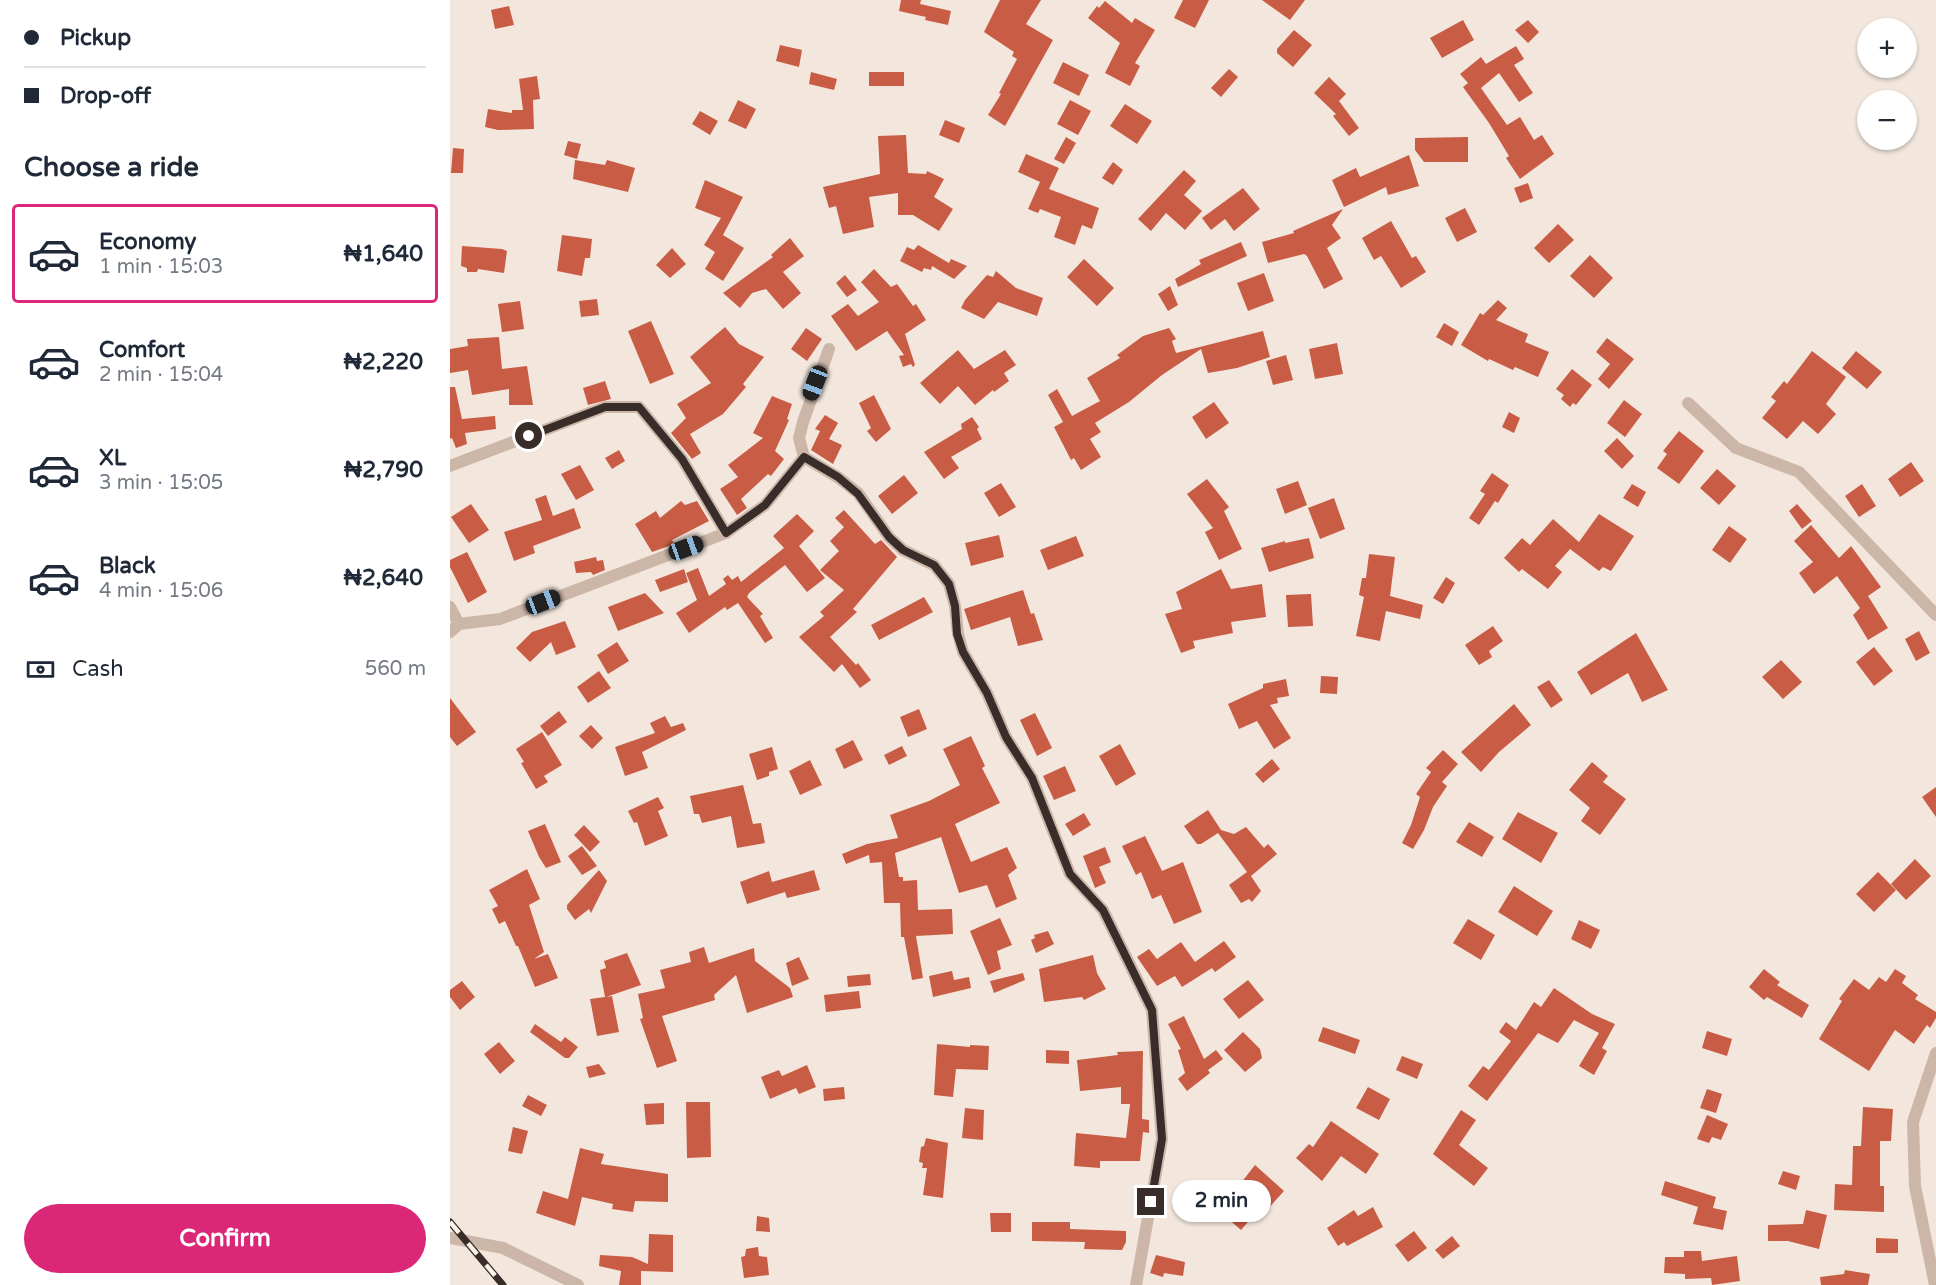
<!DOCTYPE html>
<meta charset="utf-8">
<style>
body{margin:0;font-family:"Varela Round",sans-serif;background:#f6f6f7;color:#1f2937;height:100vh;display:flex;flex-direction:column;font-size:22px;white-space:nowrap}
*{box-sizing:border-box;margin:0}
p{font-size:20px;color:#747a83}
.icon{flex:none;width:33px;height:33px;fill:none;stroke:currentColor;stroke-width:2;stroke-linecap:round;stroke-linejoin:round}
.map{position:relative;flex:1;overflow:hidden}
.drawer{display:flex;flex-direction:column;background:#fff;width:450px}
.drawer>*{flex:none}
.hud{display:grid;align-content:center;height:132px;padding:0 24px;background:#fff}
.fabs{position:absolute;left:1407px;top:18px;display:grid;gap:12px}
.fabs a{display:grid;place-items:center;width:60px;height:60px;border-radius:50%;background:#fff;box-shadow:0 2px 4px #0004;font-size:30px}
.end{position:absolute;width:27px;height:27px;margin:-14px;border:8px solid #382d29;background:#fff;box-shadow:0 0 0 3px #fff}
.from{border-radius:50%}
.bubble{position:absolute;height:42px;border-radius:21px;background:#fff;box-shadow:0 2px 4px #0004;font-size:20px;font-weight:700;line-height:42px;text-align:center}
.car{position:absolute;width:18px;height:36px;margin:-18px -9px;border-radius:8px;box-shadow:0 0 4px 2px #0007;background:linear-gradient(#222 24%,#8ab4d8 0 40%,#222 0 76%,#8ab4d8 0 86%,#222 0)}
.hud b{display:flex;align-items:center;gap:21px;height:57px;font-size:22px}
.hud b+b{border-top:2px solid #e0e1e3}
.hud i{width:15px;height:15px;background:#1f2937}
ul{padding:0;list-style:none}
li{display:flex;align-items:center;gap:18px;height:99px;margin:0 12px 9px;padding:0 12px;border:3px solid transparent;border-radius:6px}
li div{flex:1}
li b{display:block;font-size:22px}
li em{font-style:normal;font-weight:700}
li.on{border-color:#db2777}
li>.icon{width:54px;height:54px;stroke-width:1.5}
h2{padding:0 24px;font-size:27px;line-height:72px}
.pay{display:flex;align-items:center;gap:15px;height:66px;padding:0 24px;font-size:22px}
.pay p{margin-inline-start:auto}
.cta{display:flex;gap:12px;margin-top:auto;padding:12px 24px}
.cta a{flex:1;height:69px;border-radius:36px;background:#db2777;color:#fff;font-size:24px;font-weight:700;line-height:69px;text-align:center}
main{display:flex;flex:1;min-height:0}
.map>svg:first-child{display:block}
</style>
<main>
<section class="drawer">
<div class="hud">
<b><i class="from"></i>Pickup</b>
<b><i></i>Drop-off</b>
</div>
<h2>Choose a ride</h2>
<ul>
<li class="on"><svg class="icon" aria-label="car" viewBox="0 0 24 24"><path d="M5 17H2v-5l4-1 3-4h7l3 4 3 1v5h-3M9 17h6M6 11h13"/><circle cx="7" cy="17" r="2"/><circle cx="17" cy="17" r="2"/></svg><div><b>Economy</b><p>1 min · 15:03</p></div><em>₦1,640</em></li>
<li><svg class="icon" aria-label="car" viewBox="0 0 24 24"><path d="M5 17H2v-5l4-1 3-4h7l3 4 3 1v5h-3M9 17h6M6 11h13"/><circle cx="7" cy="17" r="2"/><circle cx="17" cy="17" r="2"/></svg><div><b>Comfort</b><p>2 min · 15:04</p></div><em>₦2,220</em></li>
<li><svg class="icon" aria-label="car" viewBox="0 0 24 24"><path d="M5 17H2v-5l4-1 3-4h7l3 4 3 1v5h-3M9 17h6M6 11h13"/><circle cx="7" cy="17" r="2"/><circle cx="17" cy="17" r="2"/></svg><div><b>XL</b><p>3 min · 15:05</p></div><em>₦2,790</em></li>
<li><svg class="icon" aria-label="car" viewBox="0 0 24 24"><path d="M5 17H2v-5l4-1 3-4h7l3 4 3 1v5h-3M9 17h6M6 11h13"/><circle cx="7" cy="17" r="2"/><circle cx="17" cy="17" r="2"/></svg><div><b>Black</b><p>4 min · 15:06</p></div><em>₦2,640</em></li>
</ul>
<div class="pay"><svg class="icon" aria-label="cash" viewBox="0 0 24 24"><path d="M3 7h18v10H3z"/><circle cx="12" cy="12" r="2"/></svg>Cash<p>560 m</p></div>
<div class="cta"><a>Confirm</a></div>
</section>
<div class="map">
<svg width="1486" height="1285" viewBox="0 0 1486 1285">
<rect width="100%" height="100%" fill="#f3e7dd"/>
<path fill="#c95c45" d="M451,0H471L470,4L501,11L498,25L475,20L476,17L449,11Z
M550,0H591L576,24L603,40L555,126L538,115L551,94L549,93L567,59L562,56L564,52L534,32Z
M733,0H759L745,28L724,18Z
M812,0H855L840,20Z
M655,1L682,23L685,18L705,30L685,63L690,66L680,86L655,73L670,43L638,18L647,6L649,8Z
M59,6L64,25L45,29L41,10Z
M1013,20L1024,40L992,58L980,38Z
M1078,20L1089,32L1078,43L1065,30Z
M844,30L862,45L843,67L827,53V49Z
M330,45L352,50L349,67L326,61Z
M1066,46L1074,59L1064,65L1083,93L1069,102L1049,73L1031,88L1057,125L1070,117L1084,140L1092,135L1104,154L1070,179L1056,158L1059,156L1039,123L1013,87L1018,83L1010,74L1031,57L1036,64Z
M613,62L639,75L629,96L603,83Z
M779,69L788,77L771,97L761,88Z
M361,72L387,79L384,90L359,84Z
M419,72H454V86H419Z
M87,76L90,99L83,100L84,129L48,130L35,127L38,109L62,113V110H73L69,79Z
M879,77L896,94L889,101L909,128L899,136L883,116L886,114L864,93Z
M288,100L306,109L296,129L278,121Z
M620,100L641,111L628,135L607,124Z
M675,104L702,121L687,144L660,126Z
M250,111L268,121L260,135L242,124Z
M495,120L515,128L509,143L489,135Z
M456,135L458,173L476,174L477,171L494,179L484,197L503,209L489,231L463,215H448V193L419,197L424,227L393,234L386,206L379,208L373,187L430,174L428,136Z
M616,137L626,143L614,164L604,159Z
M1018,137V162H974L965,150V138Z
M118,141L131,144L127,159L114,155Z
M3,148L14,149L13,173H1Z
M576,154L609,168L599,189L649,208L642,229L632,225L625,245L604,237L611,217L590,209L588,213L578,209L590,182L568,172Z
M959,155L969,186L938,195L936,187L894,207L882,180L906,168L910,177Z
M125,160L155,165L157,160L185,168L178,192L123,179Z
M663,162L673,170L663,185L652,178Z
M734,170L746,181L734,195L752,211L735,230L716,213L701,231L688,219Z
M255,180L293,197L273,235L294,248L273,281L255,269L265,252L254,245L271,218L245,208Z
M1078,183L1083,198L1070,203L1064,188Z
M793,188L810,209L784,231L775,219L761,230L752,218Z
M1015,208L1027,232L1007,242L995,218Z
M893,209L882,225L891,238L877,248L893,279L874,289L857,256L854,254L818,263L812,242L844,233L843,231Z
M941,221L962,258L966,256L976,272L951,288L931,256L924,260L912,238Z
M1108,224L1124,240L1099,263L1084,248Z
M112,235L142,239L140,258H135L132,276L107,271Z
M340,238L354,256L333,272L351,293L333,309L316,289L302,293L290,308L273,293L323,257L321,255Z
M791,242L797,256L728,287L725,279L751,264L749,260Z
M468,245L499,263L501,259L517,266L504,279L482,266L481,270L474,268L472,272L450,261L457,247L464,250Z
M12,246L52,249L57,251L54,273L28,269L27,272H17V268L11,266Z
M222,248L236,264L220,278L206,265Z
M1140,255L1163,278L1144,298L1120,276Z
M634,259L664,288L647,306L617,277Z
M424,269L441,287L447,284L463,306L466,304L476,320L455,334L465,365L463,367L461,364L453,367L449,356L454,355L437,331L406,351L381,316L398,304L408,316L429,302L411,282Z
M546,271L566,288L593,298L587,316L548,302L534,319L511,308L515,300L537,275L543,277Z
M814,273L824,301L798,311L787,283Z
M395,275L407,290L397,297L386,283Z
M720,286L728,305L718,311L708,294Z
M147,299L149,315L131,317L129,301Z
M1048,300L1057,308L1046,320L1078,334L1075,342L1099,352L1088,377L1065,367L1063,370L1039,359L1038,361L1011,345L1030,313L1033,315Z
M70,301L74,329L52,332L48,304Z
M201,321L224,374L200,384L178,331Z
M994,323L1009,332L1002,346L986,337Z
M275,327L289,344L314,357L293,384L296,387L273,414L240,434L251,453L242,459L221,433L236,418L227,404L261,383L240,357Z
M356,328L372,339L357,361L341,349Z
M719,328L726,339L722,341L726,353L813,331L820,357L787,368L758,373L751,349L712,375L679,402L645,423L651,432L640,439L651,457L631,470L624,458L621,460L604,427L613,422L598,395L607,389L622,416L650,401L637,378L670,358L667,355L693,336Z
M49,337L52,369L77,366L83,405H59V389L22,395L18,370L0,373V349L18,346L17,339Z
M1157,338L1184,359L1159,389L1148,379L1160,364L1146,352Z
M887,343L893,374L865,379L859,349Z
M508,350L524,369L555,350L566,365L554,373L559,381L544,392L543,390L525,405L508,386L490,404L470,383Z
M1362,351L1396,377L1376,404L1386,414L1368,434L1353,421L1337,439L1312,418L1326,401L1321,397L1334,381L1337,384Z
M1406,351L1432,372L1417,389L1392,368Z
M836,355L843,380L823,385L816,361Z
M1122,369L1142,385L1126,405L1123,403L1120,407L1111,399L1114,395L1106,389Z
M155,381L161,399L138,405L133,388Z
M0,387H5L12,419L45,416L46,429L15,433L17,444L6,448L2,438L0,439Z
M424,395L441,429L426,442L417,431L421,428L409,403Z
M322,396L342,404L337,419L339,420L325,451L334,459L321,476L318,474L291,499L297,508L287,515L270,489L288,477L278,465L313,438L303,433Z
M1174,400L1192,414L1175,437L1157,423Z
M764,402L779,423L756,439L742,417Z
M1059,412L1070,418L1064,433L1052,427Z
M375,415L388,423L379,439L392,445L383,464L361,450L370,431L365,429Z
M522,417L529,427L527,429L532,439L501,457L509,468L494,479L474,452L512,429L511,424Z
M1229,431L1254,451L1229,484L1207,468L1217,454L1213,451Z
M1167,438L1184,456L1172,469L1154,451Z
M169,450L175,461L162,469L155,458Z
M1461,462L1474,481L1450,497L1438,479Z
M130,465L144,490L126,500L111,474Z
M1267,469L1286,486L1269,505L1250,488Z
M1042,473L1059,485L1048,503L1045,501L1029,525L1019,518L1035,494L1030,491Z
M454,475L468,493L442,514L428,496Z
M757,479L779,507L774,511L792,549L769,560L755,532L763,528L737,494Z
M848,481L857,505L835,514L826,489Z
M551,483L566,507L549,517L534,493Z
M1182,484L1196,492L1188,507L1173,498Z
M1412,484L1426,506L1409,517L1395,496Z
M96,495L103,516L124,508L131,528L83,546L85,553L64,561L54,532L92,520L85,499Z
M884,498L895,529L870,539L858,508Z
M231,501L235,505L247,501L259,521L222,540L224,543L219,546L202,552L185,524L206,511L210,518Z
M21,504L39,530L19,543L1,517Z
M1347,504L1362,521L1352,529L1339,511Z
M394,510L425,544L431,540L447,557L403,609L407,612L380,637L406,665L408,663L421,680L410,688L392,664L384,672L349,637L374,616L370,612L394,590L370,570L389,551L380,541L394,527L385,518Z
M347,514L364,531L349,546L375,578L357,592L335,565L299,593L297,597L313,614L310,616L323,638L315,643L288,603L277,610L275,607L239,633L226,613L247,600L236,573L248,568L259,596L276,584L273,579L278,575L282,580L288,576L291,582L334,548L323,536Z
M1149,514L1184,536L1161,571L1153,567L1149,571L1120,549L1105,566L1112,572L1098,589L1072,569L1069,572L1054,558L1072,538L1080,545L1103,519L1129,542Z
M1361,525L1389,558L1401,546L1431,587L1418,596L1438,628L1418,640L1403,615L1410,608L1387,576L1364,594L1349,573L1363,562L1344,541Z
M1279,526L1297,539L1280,563L1262,550Z
M549,535L554,557L521,566L515,543Z
M626,536L634,556L598,570L590,550Z
M859,538L864,558L819,572L811,548L835,541V543Z
M17,552L37,592L18,603L0,567V560Z
M919,554L945,557L940,596L973,605L970,619L936,611L930,641L906,636L914,597L909,595L912,578H916Z
M146,557L147,561L153,560L155,570L143,575L141,572L126,573L124,562Z
M234,569L238,582L210,592L205,580Z
M771,569L781,589L812,584L816,617L781,622L783,633L743,641L745,648L731,653L715,614L732,609L726,592Z
M996,577L1005,583L993,604L983,598Z
M573,590L581,614L584,613L593,640L568,646L560,617L521,630L514,609Z
M195,593L214,613L168,631L158,607Z
M861,594L863,626L838,627L836,595Z
M474,597L483,612L429,640L421,625Z
M115,621L126,647L106,655L101,642L80,662L66,648L82,632Z
M1043,626L1053,641L1039,651L1042,657L1029,665L1015,645Z
M1469,631L1480,653L1466,661L1455,639Z
M1186,633L1218,690L1192,702L1178,673L1141,695L1127,672Z
M167,642L179,661L158,674L147,655Z
M1424,647L1443,671L1424,686L1406,662Z
M1331,660L1352,682L1333,699L1312,677Z
M149,671L161,688L138,703L127,687Z
M871,676L888,677L887,694L870,693Z
M836,679L839,696L827,698L828,703L820,705L841,738L824,749L807,721L789,729L778,704L813,688V684Z
M1099,680L1113,700L1101,708L1087,687Z
M0,698L26,732L7,746L0,737Z
M1064,704L1081,725L1049,752L1031,772L1011,752Z
M469,709L477,729L458,737L450,717Z
M109,711L117,722L98,736L90,726Z
M585,713L602,748L587,756L570,720Z
M215,716L221,727L233,723L236,730L192,752L198,768L175,776L165,747L205,733L200,723Z
M141,725L153,738L142,749L129,736Z
M92,732L112,765L94,776L98,782L86,789L71,763L74,762L66,749Z
M521,736L535,766L532,768L550,803L505,824L521,862L557,847L567,868L558,875L567,899L546,908L537,885L509,893L491,837L445,853L449,877H453V881L467,880L468,910L502,909L503,934L466,936L473,978L462,980L454,937H451L450,903H434L432,862L420,863L419,855L396,864L392,854L417,844L448,838L440,815L479,801L510,785L493,749Z
M403,740L413,760L394,769L385,749Z
M670,744L686,774L666,786L649,756Z
M452,746L457,756L439,765L434,755Z
M322,747L328,769L319,772V776L307,780L299,754Z
M993,750L1008,764L992,782L997,786L983,807L974,830L963,849L952,843L961,825L970,797L966,794L981,772L976,768Z
M822,759L830,769L813,783L805,774Z
M360,760L372,785L350,795L339,771Z
M1142,762L1158,776L1153,782L1176,799L1150,835L1131,821L1140,808L1119,790Z
M615,766L626,791L604,800L593,776Z
M293,785L303,824L311,823L315,843L287,848L281,816L252,823L249,814H244L240,796Z
M1486,787V817L1472,797Z
M208,797L214,808L208,811L218,836L195,846L187,822L184,823L178,811Z
M758,810L771,830L784,834L796,827L814,848L818,844L827,854L801,876L811,891L802,902L799,899L791,903L779,885L797,872L768,833L751,844H747L734,826Z
M1068,812L1108,833L1091,863L1052,839Z
M634,813L641,825L623,836L615,824Z
M1019,822L1044,837L1032,857L1006,842Z
M95,824L111,862L96,868L89,857L78,831Z
M134,825L150,842L140,852L124,835Z
M695,836L712,871L733,862L752,912L724,924L711,895L702,899L691,872L686,875L672,846Z
M132,846L147,866L132,875L118,856Z
M655,847L661,862L649,867L656,883L645,888L633,856Z
M1465,859L1481,876L1456,900L1441,884Z
M77,869L90,899L79,905L94,952L84,959L98,954L108,978L85,987L68,946H66L55,921L49,924L42,909L48,906L39,890Z
M149,870L157,881L141,913L139,909L125,920L117,909V905Z
M364,870L370,890L337,898L335,892L297,904L290,882L319,871L322,882Z
M1428,872L1446,890L1424,912L1406,894Z
M1064,886L1103,911L1087,936L1048,912Z
M550,918L562,945L547,951L551,969L538,975L520,931Z
M1018,919L1045,935L1031,960L1003,943Z
M1129,920L1150,930L1141,949L1121,939Z
M598,931L604,944L586,953L581,940L585,938L584,935Z
M774,941L786,957L765,972L762,968L732,987L725,976L707,986L687,957L699,949L707,959L731,942L745,962Z
M254,947L259,963L304,948L305,961L340,988L343,997L297,1013L286,975L264,995L265,1000L212,1016L227,1061L207,1068L190,1019L193,1018L188,994L215,988L210,970L241,962L239,952Z
M177,953L191,985L156,997L162,996L169,1032L147,1036L140,999L155,997L150,970L156,968L154,961Z
M643,955L647,973L656,989L634,1000L632,997L594,1002L589,969Z
M349,957L359,979L342,986L336,963Z
M1314,969L1330,982L1327,985L1359,1005L1352,1018L1317,997L1314,1000L1299,987Z
M1445,969L1456,976L1452,983L1468,995L1465,999L1486,1012V1018L1480,1028L1477,1025L1464,1044L1445,1030L1419,1071L1369,1039L1392,1001L1389,999L1404,979L1419,990L1429,977L1436,982Z
M502,971L504,980L519,977L521,988L483,997L479,976Z
M573,973L575,980L544,993L540,981Z
M420,974L421,985L398,987L397,976Z
M798,980L814,1000L789,1019L773,999Z
M12,981L25,997L10,1010L0,997V990Z
M1104,988L1142,1014L1165,1024L1152,1048L1157,1051L1144,1075L1129,1066L1149,1033L1124,1020L1108,1043L1088,1033L1037,1101L1018,1086L1033,1066L1039,1070L1061,1041L1049,1032L1056,1022L1066,1030L1084,1002L1091,1007Z
M409,991L411,1008L376,1012L374,995Z
M734,1016L754,1059L766,1050L773,1059L758,1070L760,1073L737,1091L728,1079L735,1073L728,1050L731,1049L718,1024Z
M85,1024L111,1042L115,1037L128,1047L119,1058H115L80,1032Z
M873,1027L910,1040L905,1054L868,1041Z
M1257,1031L1282,1039L1277,1056L1252,1048Z
M793,1032L810,1049L812,1058L795,1072L774,1050Z
M49,1042L65,1061L50,1074L34,1054Z
M487,1044L520,1047V1045L539,1046L538,1070L506,1069L503,1097L484,1095Z
M596,1050L619,1051V1064L596,1063Z
M693,1051L692,1119L699,1120V1133L693,1132L690,1161H650V1168L624,1166L626,1133L676,1138L680,1104H671V1087L630,1091L627,1060L668,1055L667,1052Z
M952,1056L973,1064L967,1079L946,1070Z
M149,1064L156,1074L139,1078L136,1067Z
M357,1065L366,1087L349,1094L346,1088L320,1099L311,1077L329,1070L332,1076Z
M394,1087L395,1099L374,1101L373,1089Z
M918,1087L940,1099L929,1120L906,1108Z
M1257,1089L1272,1094L1266,1113L1250,1108Z
M78,1095L97,1105L91,1116L72,1106Z
M236,1102H260L261,1157L237,1158Z
M214,1103V1124L196,1125L194,1104Z
M1413,1107L1443,1109L1441,1141H1430V1186H1434V1212L1384,1210L1385,1184L1402,1185L1403,1146H1411Z
M515,1108L534,1110L533,1140L512,1138Z
M1011,1110L1026,1120L1009,1145L1038,1168L1024,1186L983,1154Z
M1257,1115L1278,1124L1271,1140L1262,1137L1259,1143L1247,1139Z
M881,1121L929,1154L916,1174L891,1156L872,1181L846,1158L859,1144L863,1147Z
M63,1127L78,1131L72,1154L58,1151Z
M476,1138L498,1143L493,1198L473,1195L477,1168H472L473,1163L469,1162L471,1147L474,1146Z
M130,1148L154,1154L151,1164L218,1174V1202L185,1201L183,1212L162,1209L163,1204L132,1197L125,1226L86,1213L93,1191L118,1199Z
M805,1165L834,1191L816,1211L811,1207L791,1230L769,1211Z
M1333,1171L1350,1176L1346,1190L1328,1184Z
M1215,1181L1266,1197L1263,1208L1277,1211L1273,1230L1243,1224L1248,1207L1211,1195Z
M923,1207L933,1227L897,1246L894,1242L888,1246L877,1228L904,1210L908,1216Z
M1356,1210L1377,1215L1369,1249L1338,1241H1318V1225L1353,1224Z
M540,1213H561V1232H541Z
M307,1216L319,1218L320,1232L306,1231Z
M582,1222H620V1229L676,1231V1242L672,1250L634,1249L635,1242L582,1241Z
M964,1231L977,1248L958,1262L945,1245Z
M199,1234L223,1235V1272L191,1271V1285H169L171,1271L149,1266L150,1255L182,1257L198,1264Z
M1002,1236L1010,1246L993,1259L985,1250Z
M1426,1238L1448,1239V1253H1426Z
M308,1247L309,1256L317,1257L319,1275L294,1278L291,1257L295,1256L296,1249Z
M1234,1251H1251L1252,1261L1287,1256L1290,1281L1262,1285L1261,1278L1235,1279V1274L1214,1273L1215,1257H1234Z
M706,1255L735,1262L733,1276L714,1273L713,1277L700,1273Z
M1395,1270L1420,1274L1418,1285H1371L1370,1277L1394,1274Z"/>
<g fill="none" stroke-linecap="round" stroke-linejoin="round">
<path stroke="#ccb6a8" stroke-width="12" d="M379,349L353,422L349,438L354,457L389,478L408,493L439,537L453,550L484,565L499,584L505,606L508,634L513,652L537,693L556,737L582,778L620,874L653,910L702,1010L712,1139L686,1285
M1238,403L1286,448L1349,472L1486,615
M0,466L155,407H189L232,459L276,533
M0,607L9,624
M0,632L9,624L50,619L276,533L315,505L354,457
M0,1238L53,1248L128,1285
M1485,1285L1465,1186L1463,1122L1486,1053"/>
<defs>
<path id="rail" d="M0,1222L53,1285"/>
</defs>
<use href="#rail" stroke="#382d29" stroke-width="7"/>
<use href="#rail" stroke="#faf2ea" stroke-width="4.5" stroke-dasharray="14" stroke-linecap="butt"/>
</g>
<g fill="none" stroke-linecap="round" stroke-linejoin="round">
<path stroke="#382d29" stroke-width="8" d="M79,436L155,407H189L232,459L276,533L315,505L354,457L388,477L408,494L439,537L453,550L484,565L499,584L505,606L507,634L513,652L537,693L556,737L582,778L620,874L653,910L702,1010L712,1139L701,1202"/>
</g>
</svg>
<div class="fabs">
<a>+</a>
<a>−</a>
</div>
<i class="end from" style="left:79px;top:436px"></i>
<i class="end" style="left:701px;top:1202px"></i>
<div class="bubble" style="left:722px;top:1180px;width:99px">2 min</div>
<i class="car" style="left:365px;top:383px;rotate:201deg"></i>
<i class="car" style="left:236px;top:548px;rotate:70deg"></i>
<i class="car" style="left:93px;top:602px;rotate:69deg"></i>
</div>
</main>
